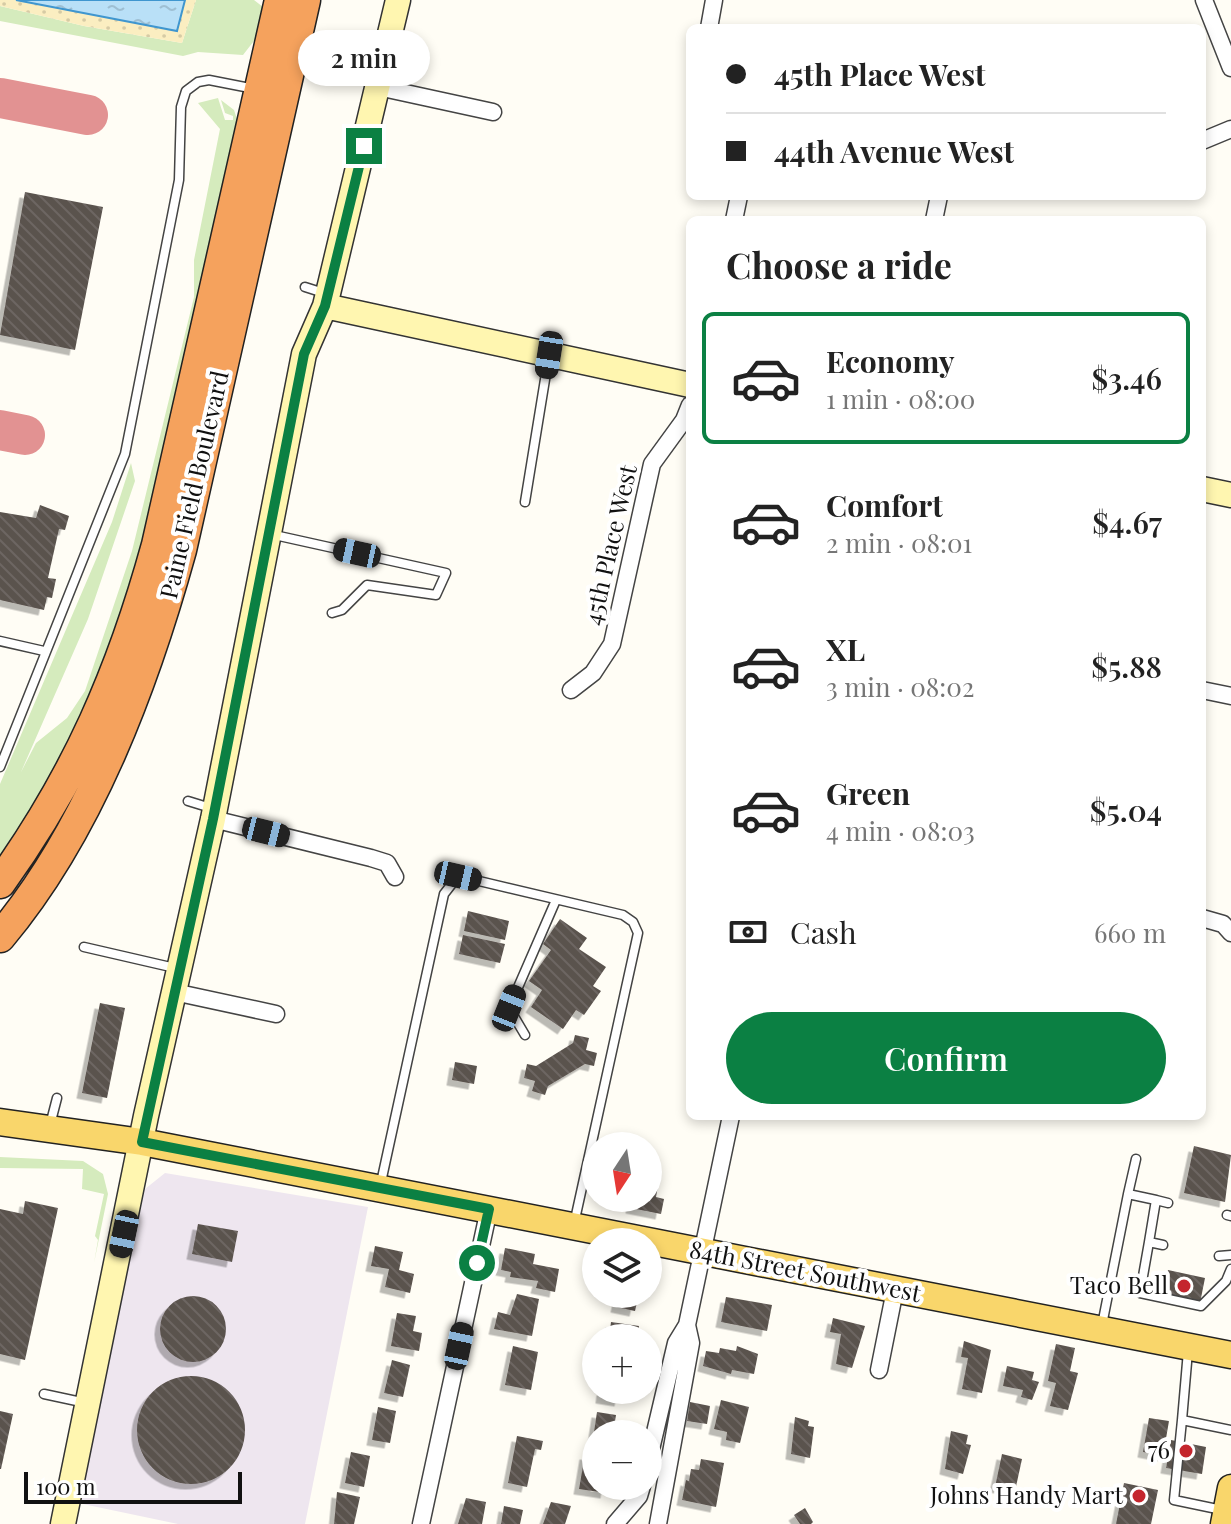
<!DOCTYPE html>
<meta charset="utf-8">
<style>
body{margin:0;font-family:"Playfair Display",serif;background:#f2f2f2;color:#222;height:100vh;display:flex;flex-direction:column;font-size:30px;white-space:nowrap}
*{box-sizing:border-box;margin:0}
p{font-size:26px;color:#767676}
.icon{flex:none;width:44px;height:44px;fill:none;stroke:currentColor;stroke-width:2;stroke-linecap:round;stroke-linejoin:round}
.map{position:relative;flex:1;overflow:hidden}
.side{position:absolute;left:686px;top:216px;width:520px;height:904px;display:flex;flex-direction:column;background:#fff;border-radius:12px;box-shadow:0 4px 12px #0003}
.side>*{flex:none}
.banner{position:absolute;left:686px;top:24px;width:520px;height:176px;border-radius:12px;box-shadow:0 4px 12px #0003;display:grid;align-content:center;height:176px;padding:0 40px;background:#fff}
.needle{width:52px;rotate:192deg}
.controls{position:absolute;left:582px;top:1132px;display:grid;gap:16px}
.controls a{display:grid;place-items:center;width:80px;height:80px;border-radius:50%;background:#fff;box-shadow:0 4px 12px #0003;font-size:40px}
.scale{position:absolute;left:24px;bottom:20px;width:218px;box-sizing:border-box;padding-left:8px;border:4px solid #111;border-top:0;font-size:22px;line-height:28px;white-space:nowrap;color:#111;-webkit-text-stroke:6px #fff;paint-order:stroke}
.end{position:absolute;width:36px;height:36px;margin:-18px;border:10px solid #0b8043;background:#fff;box-shadow:0 0 0 4px #fff}
.from{border-radius:50%}
.bubble{position:absolute;height:56px;border-radius:28px;background:#fff;box-shadow:0 4px 12px #0003;font-size:26px;font-weight:600;line-height:56px;text-align:center}
.car{position:absolute;width:24px;height:48px;margin:-24px -12px;border-radius:10px;box-shadow:0 0 6px 2px #0007;background:linear-gradient(#222 24%,#8ab4d8 0 40%,#222 0 76%,#8ab4d8 0 86%,#222 0)}
.banner b{display:flex;align-items:center;gap:28px;height:76px;font-size:30px}
.banner b+b{border-top:2px solid #e0e0e0}
.banner i{width:20px;height:20px;background:#222}
ul{padding:0;list-style:none}
li{display:flex;align-items:center;gap:24px;height:132px;margin:0 16px 12px;padding:0 24px;border:4px solid transparent;border-radius:12px}
li div{flex:1}
li b{display:block;font-size:30px}
li em{font-style:normal;font-weight:600}
li.active{border-color:#0b8043}
li>.icon{width:72px;height:72px;stroke-width:1.5}
h2{padding:0 40px;font-size:36px;line-height:96px}
.pay{display:flex;align-items:center;gap:20px;height:88px;padding:0 40px;font-size:30px}
.pay p{margin-inline-start:auto}
.primary-button{display:flex;gap:16px;margin-top:auto;padding:16px 40px}
.primary-button a{flex:1;height:92px;border-radius:48px;background:#0b8043;color:#fff;font-size:32px;font-weight:600;line-height:92px;text-align:center}
.map>svg:first-child{display:block}
</style>
<div class="map">
<svg width="1231" height="1524" viewBox="0 0 1231 1524">
<defs>
<pattern id="sand-dots" width="8" height="8" patternUnits="userSpaceOnUse" patternTransform="scale(2)"><rect width="8" height="8" fill="#fbeec1"/><path d="M2 2h.1M6 6h.1" fill="none" stroke="#d6cba5" stroke-width="1.8" stroke-linecap="round"/></pattern>
<pattern id="water-ripples" width="26" height="14" patternUnits="userSpaceOnUse" patternTransform="scale(2)"><rect width="26" height="14" fill="#b9e0f7"/><path d="M2 4q2-2 4 0t4 0M15 11q2-2 4 0t4 0" fill="none" stroke="#9ebfd3"/></pattern>
<pattern id="building-back-hatch" width="6" height="6" patternUnits="userSpaceOnUse" patternTransform="scale(2)"><rect width="6" height="6" fill="#5a524d"/><path d="M-1 5l2 2M0 0l6 6M5-1l2 2" fill="none" stroke="#6d6662"/></pattern>
<filter id="shadow"><feDropShadow dx="-5.5" dy="5.5" stdDeviation="0" flood-color="#0004"/></filter>
</defs>
<rect width="100%" height="100%" fill="#fffdf5"/>
<path fill="#eee6ef" d="M165,1173L368,1207L305,1524H178L78,1503L145,1189Z"/>
<path fill="#d5ebbd" d="M196,0H254L263,7L257,37L243,55L198,52L183,56L0,21V6L84,26L182,43Z
M218,98L225,120H233V116L225,113L221,100L234,110L238,122L146,539L92,706L0,866V784L112,522L131,463L135,481L88,619L21,772L36,743L67,718L85,691L132,551L194,297V260L220,129L198,103Z
M0,1157L83,1161L103,1174L108,1194L94,1263L98,1240L95,1236L104,1194L82,1189L83,1169L0,1168Z"/>
<path fill="url(#sand-dots)" d="M0,0H16L177,31L185,0H196L182,43L84,26L0,6Z"/>
<path fill="url(#water-ripples)" stroke="#3f96cf" stroke-width="2" d="M16,0H185L177,31Z"/>
<g fill="none" stroke-linecap="round" stroke-linejoin="round">
<path stroke="#e29292" stroke-width="40" d="M0,98L88,115
M0,430L25,435"/>
</g>
<path fill="url(#building-back-hatch)" filter="url(#shadow)" d="M25,192L103,207L75,350L0,335Z
M40,505L69,516L65,530L59,529L48,578L56,579L52,598L47,597L44,610L0,600V512L36,518Z
M468,911L509,921L505,940L464,931Z
M560,919L587,938L579,949L606,967L593,986L601,991L584,1015L576,1010L563,1029L531,1007L542,990L529,981L551,950L543,944Z
M463,935L505,944L500,963L459,954Z
M100,1003L125,1008L107,1098L82,1093Z
M575,1035L589,1038L586,1050L597,1053L594,1066L585,1064L548,1086L545,1095L532,1091L535,1081L524,1078L527,1064L536,1066L573,1043Z
M455,1062L477,1066L474,1084L452,1080Z
M1194,1146L1231,1155L1225,1202L1184,1193Z
M648,1165L661,1168L656,1197L664,1199L661,1214L631,1208L633,1198H648Z
M25,1201L58,1208L25,1360L0,1354V1209L23,1214Z
M198,1224L238,1231L232,1262L192,1254Z
M375,1246L403,1252L399,1270L414,1274L410,1293L385,1287L389,1269L371,1266Z
M505,1248L535,1254L533,1264L559,1269L555,1292L536,1288L538,1281L510,1277L511,1272L501,1270Z
M1168,1270L1205,1278L1200,1303L1163,1295Z
M517,1294L539,1299L532,1336L494,1329L498,1312L510,1315Z
M619,1294H639L635,1311L616,1307Z
M160 1329a33 33 0 1 1 66 0a33 33 0 1 1-66 0Z
M726,1297L772,1305L767,1331L721,1322Z
M397,1313L416,1316L413,1331L422,1333L419,1351L391,1346Z
M833,1318L865,1326L852,1368L836,1364L841,1334L830,1332Z
M611,1322L639,1326L637,1338H609Z
M964,1341L991,1350L982,1393L962,1389L968,1358L961,1357Z
M1056,1344L1075,1348L1070,1371L1078,1373L1068,1410L1050,1406L1056,1383L1048,1381Z
M513,1346L538,1352L531,1390L505,1385Z
M737,1346L758,1354L754,1374L732,1370L731,1374L703,1366L706,1351L719,1353L720,1348L736,1351Z
M392,1360L410,1365L403,1397L384,1393Z
M1007,1366L1034,1372L1032,1380L1039,1382L1032,1400L1021,1397L1023,1390L1003,1386Z
M137 1430a54 54 0 1 1 108 0a54 54 0 1 1-108 0Z
M602,1390H622L620,1401L601,1398Z
M721,1400L749,1407L740,1443L726,1440L727,1432L714,1429Z
M690,1402L710,1406L707,1424L687,1421Z
M378,1407L396,1411L390,1443L372,1440Z
M0,1411L13,1414L1,1469H0Z
M597,1412L616,1415L613,1434H596V1445H592Z
M795,1417L809,1421L808,1426L814,1427L810,1458L791,1454Z
M1149,1418L1169,1421L1163,1456L1143,1452Z
M951,1431L968,1435L966,1444L971,1445L963,1474L945,1469Z
M517,1436L543,1441L541,1450L535,1449L527,1487L508,1483Z
M1171,1440L1206,1447L1202,1474L1166,1468Z
M351,1452L370,1456L364,1487L345,1483Z
M585,1454L596,1456V1486H607L606,1493L579,1489Z
M1002,1454L1022,1459L1015,1491L995,1487Z
M701,1459L724,1463L716,1507L682,1500L686,1480L689,1481L691,1469L699,1470Z
M1124,1483L1158,1490L1151,1524H1116Z
M337,1492L360,1497L354,1524H334Z
M466,1498L486,1502L482,1524H458Z
M551,1502L571,1506L565,1524H543Z
M504,1506L523,1510L520,1524H501Z
M805,1508L813,1522L811,1524H800L794,1515Z"/>
<g fill="none" stroke-linecap="round" stroke-linejoin="round">
<defs>
<path id="lane" d="M305,287L327,294
M525,502L549,355
M270,534L446,573L436,595L367,585L342,610L332,613
M0,641L44,651
M0,767L125,454L179,180L181,107L186,91L198,82L209,80L255,89
M188,801L214,809
M84,947L175,968
M525,1035L509,1008L556,900
M50,1125L57,1098
M380,1187L444,894L458,876L623,915L633,922L638,933L574,1224
M1128,1194L1136,1159
M1227,1215L1231,1216
M1149,1242L1140,1293L1201,1306L1226,1281L1231,1269
M1163,1245L1149,1242L1156,1200L1168,1203
M1219,1256L1231,1255
M1102,1325L1128,1194L1156,1200
M1188,1351L1182,1420L1231,1430
M44,1394L86,1403
M1182,1420L1174,1500L1222,1510"/>
<path id="street" d="M1204,0L1231,68
M709,28L714,0
M378,87L493,112
M1202,141L1231,129
M734,220L739,196
M934,220L939,196
M571,690L593,673L612,644L652,464L684,420L690,405
M1202,690L1231,696
M213,819L371,858L387,863L395,877
M1202,918L1223,924L1231,933
M174,992L276,1014
M879,1370L895,1290
M648,1462L676,1343L687,1325
M421,1524L489,1209
M615,1524L639,1496L642,1486
M658,1524L691,1343L687,1325L731,1116"/>
<path id="secondary" d="M325,306L690,385
M1202,489L1231,495
M63,1524L146,1116L213,819L304,354L325,306L398,0"/>
<path id="primary" d="M0,1122L142,1142L1231,1355
M1224,1524L1231,1488"/>
<path id="highway" d="M0,883C77,776 122,672 157,545L280,0
M0,937C90,830 144,683 181,550L305,0"/>
</defs>
<use href="#lane" stroke="#444" stroke-width="11"/>
<use href="#street" stroke="#444" stroke-width="19"/>
<use href="#secondary" stroke="#333" stroke-width="27"/>
<use href="#primary" stroke="#222" stroke-width="29"/>
<use href="#highway" stroke="#222" stroke-width="33"/>
<use href="#lane" stroke="#fff" stroke-width="8"/>
<use href="#street" stroke="#fff" stroke-width="16"/>
<use href="#secondary" stroke="#fff6b0" stroke-width="24"/>
<use href="#primary" stroke="#f9d66b" stroke-width="26"/>
<use href="#highway" stroke="#f5a25d" stroke-width="30"/>
</g>
<g fill="none" stroke-linecap="round" stroke-linejoin="round">
<path stroke="#0b8043" stroke-width="10" d="M364,146L325,306L304,354L213,819L142,1142L489,1209L477,1263"/>
</g>
<g fill="#c4262e" stroke="#fff" stroke-width="3">
<circle cx="1184" cy="1286" r="8"/>
<circle cx="1186" cy="1451" r="8"/>
<circle cx="1139" cy="1496" r="8"/>
</g>
<g text-anchor="middle" stroke-width="8" stroke-linejoin="round" paint-order="stroke">
<g font-size="24" fill="#111" stroke="#fff">
<text transform="translate(195 485) rotate(-77)" y="8">Paine Field Boulevard</text>
<text transform="translate(611 545) rotate(-77)" y="8">45th Place West</text>
<text transform="translate(805 1272) rotate(11)" y="8">84th Street Southwest</text>
</g>
<g font-size="24" fill="#111" stroke="#fff" text-anchor="end">
<text x="1168" y="1294">Taco Bell</text>
<text x="1170" y="1459">76</text>
<text x="1123" y="1504">Johns Handy Mart</text>
</g>
</g>
</svg>
<div class="controls">
<a><svg class="needle" viewBox="-14 -14 28 28"><path d="M0-13l5 13h-10z" fill="#e53935"/><path d="M0 13l5-13h-10z" fill="#767676"/></svg></a>
<a><svg class="icon" aria-label="layers" viewBox="0 0 24 24"><path d="M12 4l9 5-9 5-9-5zM3 14l9 5 9-5"/></svg></a>
<a>+</a>
<a>−</a>
</div>
<div class="scale">100 m</div>
<i class="end from" style="left:477px;top:1263px"></i>
<i class="end" style="left:364px;top:146px"></i>
<div class="bubble" style="left:298px;top:30px;width:132px">2 min</div>
<i class="car" style="left:549px;top:355px;rotate:189deg"></i>
<i class="car" style="left:357px;top:553px;rotate:282deg"></i>
<i class="car" style="left:266px;top:832px;rotate:104deg"></i>
<i class="car" style="left:458px;top:876px;rotate:103deg"></i>
<i class="car" style="left:509px;top:1008px;rotate:22deg"></i>
<i class="car" style="left:124px;top:1234px;rotate:192deg"></i>
<i class="car" style="left:459px;top:1346px;rotate:12deg"></i>
<div class="banner">
<b><i class="from"></i>45th Place West</b>
<b><i></i>44th Avenue West</b>
</div>
<section class="side">
<h2>Choose a ride</h2>
<ul>
<li class="active"><svg class="icon" aria-label="car" viewBox="0 0 24 24"><path d="M5 17H2v-5l4-1 3-4h7l3 4 3 1v5h-3M9 17h6M6 11h13"/><circle cx="7" cy="17" r="2"/><circle cx="17" cy="17" r="2"/></svg><div><b>Economy</b><p>1 min · 08:00</p></div><em>$3.46</em></li>
<li><svg class="icon" aria-label="car" viewBox="0 0 24 24"><path d="M5 17H2v-5l4-1 3-4h7l3 4 3 1v5h-3M9 17h6M6 11h13"/><circle cx="7" cy="17" r="2"/><circle cx="17" cy="17" r="2"/></svg><div><b>Comfort</b><p>2 min · 08:01</p></div><em>$4.67</em></li>
<li><svg class="icon" aria-label="car" viewBox="0 0 24 24"><path d="M5 17H2v-5l4-1 3-4h7l3 4 3 1v5h-3M9 17h6M6 11h13"/><circle cx="7" cy="17" r="2"/><circle cx="17" cy="17" r="2"/></svg><div><b>XL</b><p>3 min · 08:02</p></div><em>$5.88</em></li>
<li><svg class="icon" aria-label="car" viewBox="0 0 24 24"><path d="M5 17H2v-5l4-1 3-4h7l3 4 3 1v5h-3M9 17h6M6 11h13"/><circle cx="7" cy="17" r="2"/><circle cx="17" cy="17" r="2"/></svg><div><b>Green</b><p>4 min · 08:03</p></div><em>$5.04</em></li>
</ul>
<div class="pay"><svg class="icon" aria-label="cash" viewBox="0 0 24 24"><path d="M3 7h18v10H3z"/><circle cx="12" cy="12" r="2"/></svg>Cash<p>660 m</p></div>
<div class="primary-button"><a>Confirm</a></div>
</section>
</div>
